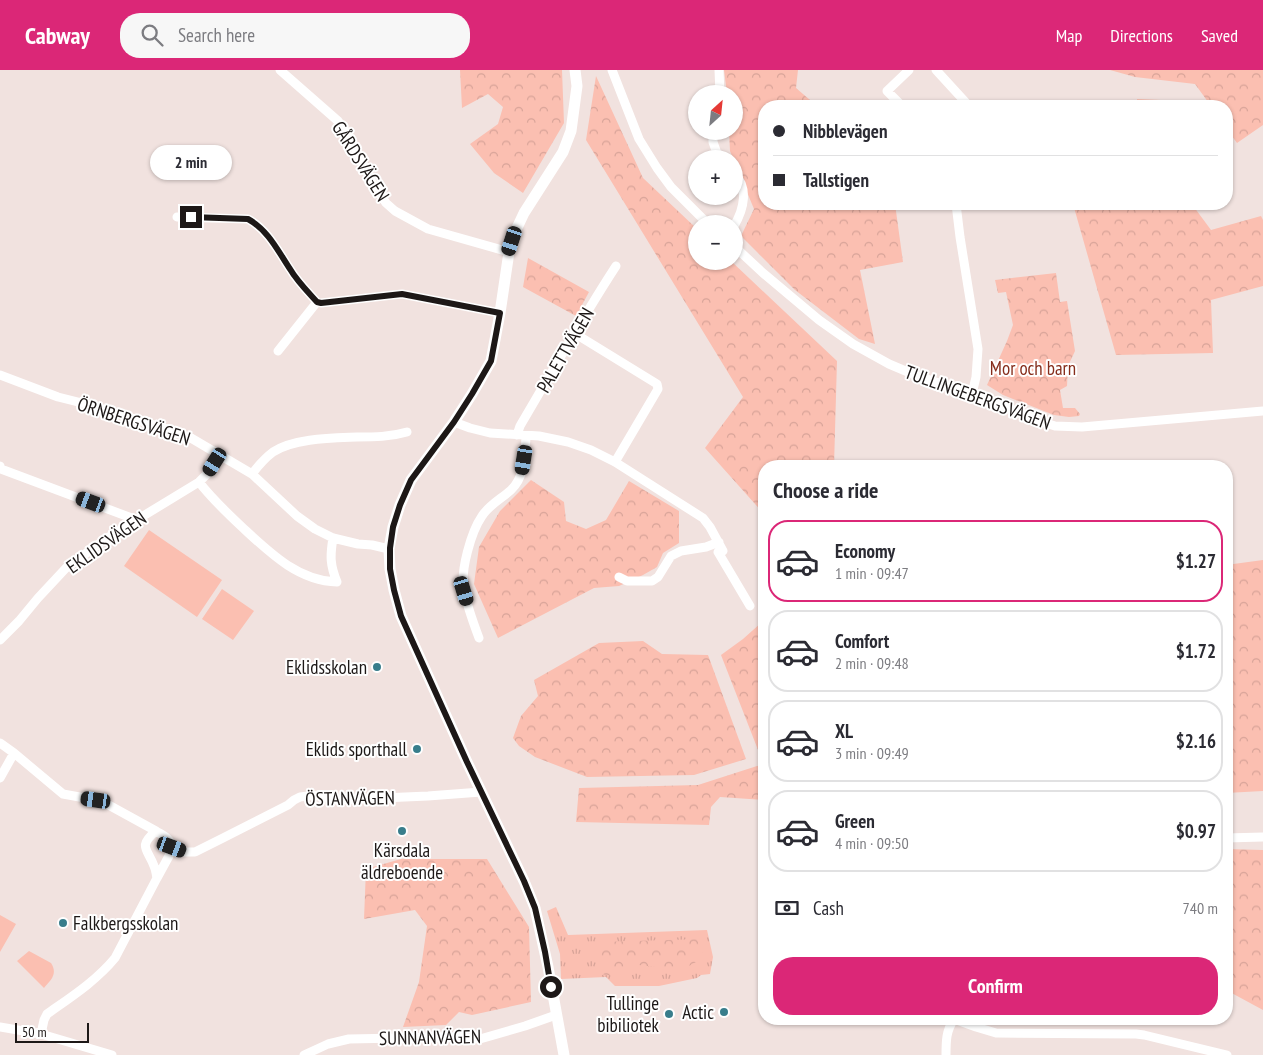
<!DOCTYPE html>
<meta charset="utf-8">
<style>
body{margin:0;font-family:"PT Sans Narrow",sans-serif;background:#f7f7f7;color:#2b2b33;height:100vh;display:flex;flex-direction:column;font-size:19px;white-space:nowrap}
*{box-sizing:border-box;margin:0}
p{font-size:16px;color:#7c7c81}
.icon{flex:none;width:28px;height:28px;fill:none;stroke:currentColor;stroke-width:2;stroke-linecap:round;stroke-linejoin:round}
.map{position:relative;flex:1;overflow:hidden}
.details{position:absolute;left:758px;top:390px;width:475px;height:565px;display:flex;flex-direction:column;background:#fff;border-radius:20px;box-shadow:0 1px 4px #0004}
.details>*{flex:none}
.top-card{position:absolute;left:758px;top:30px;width:475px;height:110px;border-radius:20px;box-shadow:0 1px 4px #0004;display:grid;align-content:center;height:110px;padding:0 15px;background:#fff}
.needle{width:32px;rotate:27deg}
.buttons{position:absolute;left:688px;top:15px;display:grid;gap:10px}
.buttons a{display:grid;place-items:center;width:55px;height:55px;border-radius:50%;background:#fff;box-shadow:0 1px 4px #0004;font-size:25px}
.scale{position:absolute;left:15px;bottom:12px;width:74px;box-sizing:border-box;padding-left:5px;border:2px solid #1d1817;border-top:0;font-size:14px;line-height:18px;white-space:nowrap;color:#1d1817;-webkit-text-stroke:4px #fff;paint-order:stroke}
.end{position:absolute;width:22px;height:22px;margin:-11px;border:6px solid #1d1817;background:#fff;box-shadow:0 0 0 2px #fff}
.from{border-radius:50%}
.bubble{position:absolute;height:35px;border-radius:18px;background:#fff;box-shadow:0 1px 4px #0004;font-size:16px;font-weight:700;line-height:35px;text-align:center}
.car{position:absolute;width:15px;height:30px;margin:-15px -8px;border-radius:6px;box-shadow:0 0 4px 1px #0007;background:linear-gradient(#222 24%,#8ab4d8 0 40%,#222 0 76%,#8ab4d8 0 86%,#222 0)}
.top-card b{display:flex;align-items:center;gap:18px;height:48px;font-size:19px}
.top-card b+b{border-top:1px solid #e1e1e2}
.top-card i{width:12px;height:12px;background:#2b2b33}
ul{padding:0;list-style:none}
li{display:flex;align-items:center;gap:15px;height:82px;margin:0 10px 8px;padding:0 5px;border:2px solid #e1e1e2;border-radius:20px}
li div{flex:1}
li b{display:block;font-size:19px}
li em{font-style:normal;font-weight:700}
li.on{border-color:#db2777}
li>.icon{width:45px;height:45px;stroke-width:1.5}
h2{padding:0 15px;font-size:22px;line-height:60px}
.pay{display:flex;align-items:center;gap:12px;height:55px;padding:0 15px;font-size:19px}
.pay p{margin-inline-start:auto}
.button{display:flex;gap:10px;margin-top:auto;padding:10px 15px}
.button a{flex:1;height:58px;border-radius:20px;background:#db2777;color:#fff;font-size:20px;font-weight:700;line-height:58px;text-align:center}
header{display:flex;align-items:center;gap:30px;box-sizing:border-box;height:70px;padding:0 25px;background:#db2777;color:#fff}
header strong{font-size:24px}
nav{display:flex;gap:28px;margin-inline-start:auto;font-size:18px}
.search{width:350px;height:45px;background:#f7f7f7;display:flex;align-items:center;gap:12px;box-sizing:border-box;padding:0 18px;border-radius:20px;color:#7c7c81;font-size:19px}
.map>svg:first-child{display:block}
</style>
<header>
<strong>Cabway</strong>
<div class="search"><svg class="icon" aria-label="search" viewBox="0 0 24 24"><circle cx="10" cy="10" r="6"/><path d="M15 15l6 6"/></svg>Search here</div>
<nav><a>Map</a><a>Directions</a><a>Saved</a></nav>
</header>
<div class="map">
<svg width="1263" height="985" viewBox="0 0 1263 985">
<defs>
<pattern id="grass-tufts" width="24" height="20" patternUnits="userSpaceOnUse" patternTransform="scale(1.25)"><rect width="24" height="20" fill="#fbbfb1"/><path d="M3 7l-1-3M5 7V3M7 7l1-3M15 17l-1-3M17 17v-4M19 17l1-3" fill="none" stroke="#d7a398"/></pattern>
<pattern id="forest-crowns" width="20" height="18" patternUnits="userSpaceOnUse" patternTransform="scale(1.25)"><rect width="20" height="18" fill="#fbbfb1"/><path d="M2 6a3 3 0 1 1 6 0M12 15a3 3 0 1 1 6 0" fill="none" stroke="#d7a398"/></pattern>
</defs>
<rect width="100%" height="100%" fill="#f1e2df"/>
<path fill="url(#grass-tufts)" d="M556,837L568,865L707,860L713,887L710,904L701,905L697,908L659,916H615L606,907L561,909L560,884L547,841Z"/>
<path fill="url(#forest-crowns)" d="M460,0H562L564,53L523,123L494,103L470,74L498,54L503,37L488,24L462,38Z
M724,0H798L796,18L817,36H764V134H895L903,192L860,200L875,274L859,269L795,220L741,166L754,139L730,81L729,61H734V24H727Z
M1110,0H1263V55L1237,73L1226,58V36H1211L1195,14L1135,7Z
M596,6L643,108L696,158V191H731L837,291L834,396H764V444L705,378L743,327L586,70Z
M1073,134L1194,137L1211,160L1261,146L1263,150V216L1211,230L1213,283L1116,285Z
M528,188L589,222L576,246L523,217Z
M1056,203L1060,232L1067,231L1075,281L1068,296L1067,316L1060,320L1063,338H1075L1080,344L1079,346L1069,347L1054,345L1003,325L987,315L1007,271L1013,255L1006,222L998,223L995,210Z
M531,410L564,432L566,451L586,459L606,450L629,411L679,441V473L663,483L657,497L643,505L619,516L594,518L498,568L474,514L479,477L500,441Z
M1263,490V721L1226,723V495Z
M762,552H764V685H760L721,585L743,569Z
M643,571L662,584L708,585L746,689L694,705L587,707L535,687L519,676L513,668L521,646L538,626L534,610L599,573Z
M764,695V730L720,727L711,737L709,755L576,752L579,718L698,715L757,696Z
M1226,779L1263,780V940L1226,920Z
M401,789H487L529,857L531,932L472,945L459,942L446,955L403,957L419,912L427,856L415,840L364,849L366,799Z
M701,869L705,878L696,892L682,900L639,895L625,898L610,906L602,904L598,892L599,872Z"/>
<path fill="#fbbfb1" d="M1137,29L1185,31V36H1137Z
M149,460L222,510L197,547L124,496Z
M222,519L254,541L233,570L202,549Z
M0,845L16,854L0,882Z
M29,881L51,893C58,904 51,910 44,918L17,891Z"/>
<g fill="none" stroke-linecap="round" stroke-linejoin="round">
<path stroke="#fff" stroke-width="9" d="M280,0L338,51L349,66L373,114L386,133L395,141L428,159L509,182
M612,0L639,69L657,98L671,117L708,154
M719,0L720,24
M936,0L969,36
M902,36L887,21L909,0
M713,61V72L719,89
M734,103C749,118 744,139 734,156
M956,134L960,167L978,279L976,307L972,324
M177,147L248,149C268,160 278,181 290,199C297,211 308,222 317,232
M734,176L763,203L819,250L853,274L889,294L915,305L998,333L1033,349L1055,356L1082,357L1263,341
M574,263L657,314L658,319L615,392
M278,281L317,232L321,233L402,224L500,243
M0,305L58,327L86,334L161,357L191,368L252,404L297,446L315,459L333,468L358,474L372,475L389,479
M454,352L470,358L490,363L539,366L568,372L591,380L615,392L703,448L710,457L723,481L718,482L750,536
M517,365L520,356C552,302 582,248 616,196
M0,396L1,399L137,450
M252,404C258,396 265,388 273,382C294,368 333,368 357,367C374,367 390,367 407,362
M199,412C212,429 227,443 242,457C269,482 298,511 337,512C330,495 330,486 333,468
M619,507L627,511H652L658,507L671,486L681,481L706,477L719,472
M479,568C473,552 467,536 464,520C460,501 471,462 482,446C489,435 501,429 511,420C525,407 525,385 526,366
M0,570L19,551L38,528L66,498L107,468L199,412L209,402L219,385
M0,673L14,683L63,724L96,730L105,733L156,761
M0,708L14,683
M1226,768L1263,767
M157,808L169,786L172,777L185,782H195L223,768L288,735L294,730L300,727L308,726L319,725L336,730L428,726L481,722
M954,949L976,957L996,963L1136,964L1144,965L1227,985
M0,957L41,964L112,985
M41,964L44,950L47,944C71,927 96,911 115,888L157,808C156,804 156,800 154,796C148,779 137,777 156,761C164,766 170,768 172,777
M304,985L328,974L349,969L451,967L480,969L525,956L556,945
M946,985C946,971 946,961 954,949"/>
<path stroke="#fff" stroke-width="11" d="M564,985L548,897L535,838L524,811L467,692L401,546L394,520L390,499L389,479L393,457L400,435L411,410L454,352L472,324L491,291L500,243L509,182L516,160L524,143L563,82L571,61L577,16L575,0"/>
</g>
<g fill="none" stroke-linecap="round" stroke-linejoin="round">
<path stroke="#1d1817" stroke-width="6" d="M191,147L248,149C268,160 278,181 290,199C297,211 308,222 317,232L321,233L402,224L500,243L491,291L472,324L454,352L411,410L400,435L393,457L390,478V499L394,520L401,546L467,692L524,811L535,838L545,882L551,917"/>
</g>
<g fill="#387d8b" stroke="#fff" stroke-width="2">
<circle cx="377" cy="597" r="5"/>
<circle cx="417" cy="679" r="5"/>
<circle cx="402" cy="761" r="5"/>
<circle cx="63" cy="853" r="5"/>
<circle cx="724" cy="942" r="5"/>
<circle cx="669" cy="944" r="5"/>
</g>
<g text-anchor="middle" stroke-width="4" stroke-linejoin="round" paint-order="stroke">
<g font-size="19" fill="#1d1817" stroke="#fff">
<text transform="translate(361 91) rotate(58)" y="7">GÅRDSVÄGEN</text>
<text transform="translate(565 280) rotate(-60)" y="7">PALETTVÄGEN</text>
<text transform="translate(978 327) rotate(20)" y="7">TULLINGEBERGSVÄGEN</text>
<text transform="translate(134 351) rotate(18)" y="7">ÖRNBERGSVÄGEN</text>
<text transform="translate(106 472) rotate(-35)" y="7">EKLIDSVÄGEN</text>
<text transform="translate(350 728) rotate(-1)" y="7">ÖSTANVÄGEN</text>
<text transform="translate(430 967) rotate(-1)" y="7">SUNNANVÄGEN</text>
</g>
<g font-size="19" fill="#862d1b" stroke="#fff">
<text x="1033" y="305">Mor och barn</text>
</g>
<g font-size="19" fill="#1d1817" stroke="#fff" text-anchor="end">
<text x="367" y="604">Eklidsskolan</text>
<text x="407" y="686">Eklids sporthall</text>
<text x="402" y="787" text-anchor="middle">Kärsdala<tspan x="402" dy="22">äldreboende</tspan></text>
<text x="73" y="860" text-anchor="start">Falkbergsskolan</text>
<text x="659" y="940">Tullinge<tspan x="659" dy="22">bibiliotek</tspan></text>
<text x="714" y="949">Actic</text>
</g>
</g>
</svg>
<div class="buttons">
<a><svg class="needle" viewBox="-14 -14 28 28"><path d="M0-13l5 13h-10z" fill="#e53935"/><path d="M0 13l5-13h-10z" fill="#7c7c81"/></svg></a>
<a>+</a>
<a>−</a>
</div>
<div class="scale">50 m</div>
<i class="end from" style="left:551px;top:917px"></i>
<i class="end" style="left:191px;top:147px"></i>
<div class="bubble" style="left:150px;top:75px;width:82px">2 min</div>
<i class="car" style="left:512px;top:171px;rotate:198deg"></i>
<i class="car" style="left:524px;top:390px;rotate:189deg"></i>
<i class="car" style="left:215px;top:392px;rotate:212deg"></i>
<i class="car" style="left:91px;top:432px;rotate:290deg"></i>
<i class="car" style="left:464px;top:521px;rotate:163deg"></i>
<i class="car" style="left:96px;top:730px;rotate:278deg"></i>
<i class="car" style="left:172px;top:777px;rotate:110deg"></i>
<div class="top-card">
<b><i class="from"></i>Nibblevägen</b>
<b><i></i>Tallstigen</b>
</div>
<section class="details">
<h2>Choose a ride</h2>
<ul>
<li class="on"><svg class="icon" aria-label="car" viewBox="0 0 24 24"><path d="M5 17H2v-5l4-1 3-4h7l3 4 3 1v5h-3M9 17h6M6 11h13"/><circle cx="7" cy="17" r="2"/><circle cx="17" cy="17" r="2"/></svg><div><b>Economy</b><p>1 min · 09:47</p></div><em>$1.27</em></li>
<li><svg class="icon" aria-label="car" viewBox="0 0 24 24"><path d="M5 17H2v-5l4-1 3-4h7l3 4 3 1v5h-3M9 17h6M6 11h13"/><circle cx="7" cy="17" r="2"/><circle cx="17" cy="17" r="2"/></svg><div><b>Comfort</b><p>2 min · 09:48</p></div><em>$1.72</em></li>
<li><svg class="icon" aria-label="car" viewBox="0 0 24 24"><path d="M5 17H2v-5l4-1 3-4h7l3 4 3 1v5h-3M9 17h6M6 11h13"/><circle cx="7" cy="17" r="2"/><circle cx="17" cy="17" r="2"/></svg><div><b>XL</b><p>3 min · 09:49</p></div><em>$2.16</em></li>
<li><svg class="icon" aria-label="car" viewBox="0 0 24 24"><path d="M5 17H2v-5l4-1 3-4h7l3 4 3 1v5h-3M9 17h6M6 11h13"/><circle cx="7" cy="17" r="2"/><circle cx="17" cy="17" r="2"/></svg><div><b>Green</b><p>4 min · 09:50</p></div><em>$0.97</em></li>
</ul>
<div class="pay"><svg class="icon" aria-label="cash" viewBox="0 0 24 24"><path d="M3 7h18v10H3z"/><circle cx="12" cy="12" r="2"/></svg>Cash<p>740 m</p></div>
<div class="button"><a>Confirm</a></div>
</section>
</div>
